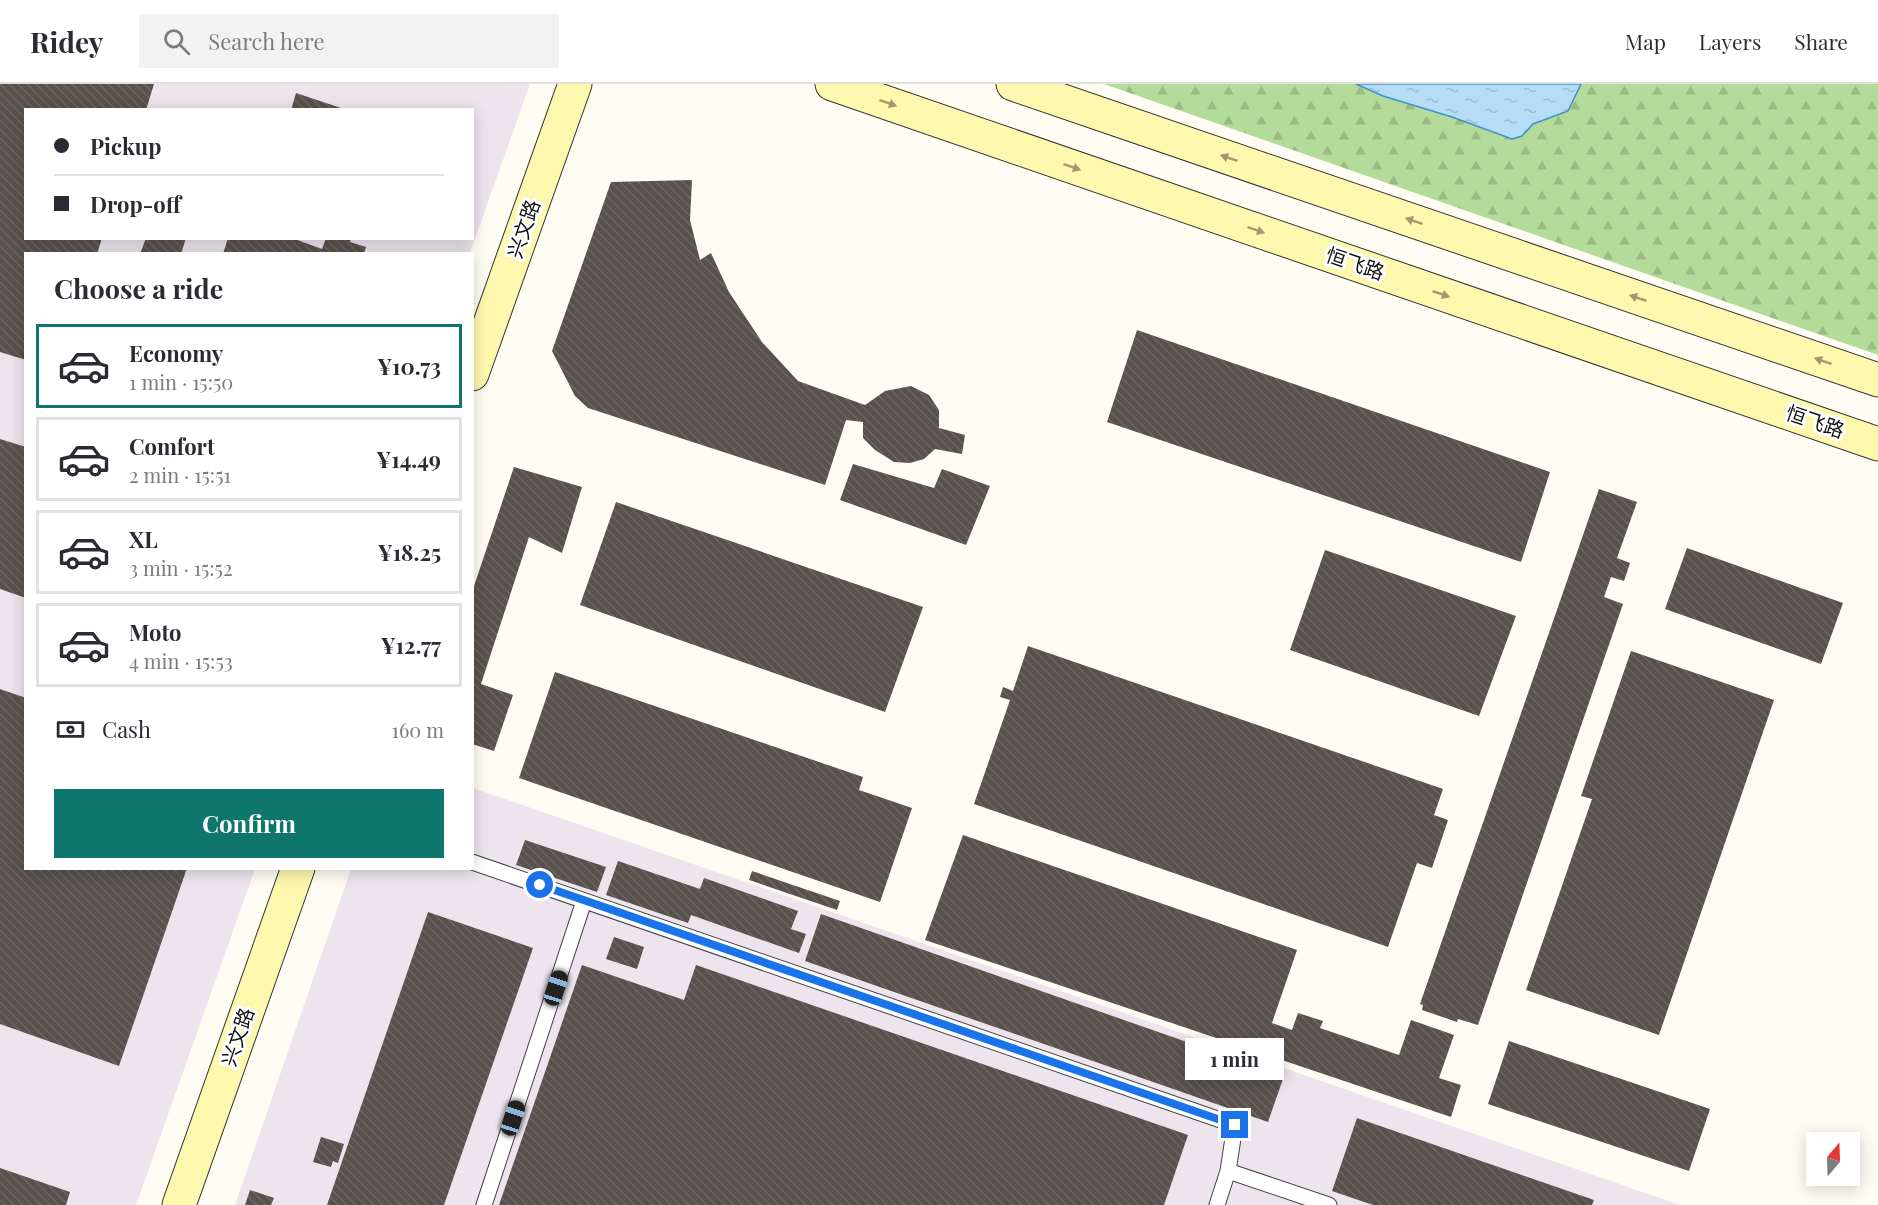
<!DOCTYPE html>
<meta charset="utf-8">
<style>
body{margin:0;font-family:"Playfair Display","Noto Sans SC",serif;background:#f2f2f3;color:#2b2b33;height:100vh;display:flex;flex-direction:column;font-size:22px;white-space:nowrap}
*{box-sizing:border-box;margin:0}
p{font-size:20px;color:#7c7c81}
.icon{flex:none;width:33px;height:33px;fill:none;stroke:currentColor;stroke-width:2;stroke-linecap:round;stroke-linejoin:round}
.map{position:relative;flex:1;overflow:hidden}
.sheet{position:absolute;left:24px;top:168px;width:450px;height:618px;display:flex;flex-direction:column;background:#fff;border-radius:0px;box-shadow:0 3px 15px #0003}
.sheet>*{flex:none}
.top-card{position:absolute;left:24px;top:24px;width:450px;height:132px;border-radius:0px;box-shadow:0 3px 15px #0003;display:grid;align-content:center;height:132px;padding:0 30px;background:#fff}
.needle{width:39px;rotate:19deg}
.tools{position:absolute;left:1806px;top:1048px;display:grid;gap:12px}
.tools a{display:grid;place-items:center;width:54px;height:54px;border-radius:0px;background:#fff;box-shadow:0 3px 15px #0003;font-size:30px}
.end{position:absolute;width:27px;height:27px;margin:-14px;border:8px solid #1a73e8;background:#fff;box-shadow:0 0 0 3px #fff}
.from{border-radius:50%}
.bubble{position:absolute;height:42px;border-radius:0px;background:#fff;box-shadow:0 3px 15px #0003;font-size:20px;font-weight:700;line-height:42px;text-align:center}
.car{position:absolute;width:18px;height:36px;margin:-18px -9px;border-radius:8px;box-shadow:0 0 4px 2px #0007;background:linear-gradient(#222 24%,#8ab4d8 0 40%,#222 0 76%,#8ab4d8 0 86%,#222 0)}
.top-card b{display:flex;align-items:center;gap:21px;height:57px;font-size:22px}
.top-card b+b{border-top:2px solid #e1e1e2}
.top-card i{width:15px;height:15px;background:#2b2b33}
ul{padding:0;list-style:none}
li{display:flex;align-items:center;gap:18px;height:84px;margin:0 12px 9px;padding:0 18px;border:3px solid #e1e1e2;border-radius:0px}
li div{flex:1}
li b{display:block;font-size:22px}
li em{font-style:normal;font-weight:700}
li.on{border-color:#0f766e}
li>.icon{width:54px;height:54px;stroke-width:1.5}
h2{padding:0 30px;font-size:27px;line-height:72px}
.pay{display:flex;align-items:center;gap:15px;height:66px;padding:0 30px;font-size:22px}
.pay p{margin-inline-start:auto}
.cta{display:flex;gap:12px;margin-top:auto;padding:12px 30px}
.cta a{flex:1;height:69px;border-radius:0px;background:#0f766e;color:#fff;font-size:24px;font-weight:700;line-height:69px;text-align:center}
header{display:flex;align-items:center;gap:36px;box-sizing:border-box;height:84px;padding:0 30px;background:#fff;border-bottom:2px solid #e1e1e2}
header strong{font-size:28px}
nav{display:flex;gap:33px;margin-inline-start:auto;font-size:21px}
.search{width:420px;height:54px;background:#f2f2f3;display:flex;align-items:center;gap:15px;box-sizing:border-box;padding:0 21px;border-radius:0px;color:#7c7c81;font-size:22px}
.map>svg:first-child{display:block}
</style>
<header>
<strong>Ridey</strong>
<div class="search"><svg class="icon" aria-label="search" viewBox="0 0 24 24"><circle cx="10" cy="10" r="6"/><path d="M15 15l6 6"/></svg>Search here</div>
<nav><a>Map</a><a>Layers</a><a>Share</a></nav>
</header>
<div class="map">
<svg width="1878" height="1121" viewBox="0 0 1878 1121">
<defs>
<pattern id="forest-firs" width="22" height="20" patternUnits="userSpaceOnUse" patternTransform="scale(1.5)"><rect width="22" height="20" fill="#b5db9b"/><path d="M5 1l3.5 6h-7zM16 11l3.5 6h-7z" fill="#9bbb84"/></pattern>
<pattern id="water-ripples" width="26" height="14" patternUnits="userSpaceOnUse" patternTransform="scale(1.5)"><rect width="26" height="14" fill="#b7ddf6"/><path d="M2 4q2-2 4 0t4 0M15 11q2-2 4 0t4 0" fill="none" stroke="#9cbdd2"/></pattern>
<pattern id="building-back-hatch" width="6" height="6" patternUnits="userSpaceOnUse" patternTransform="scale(1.5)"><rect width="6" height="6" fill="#59514c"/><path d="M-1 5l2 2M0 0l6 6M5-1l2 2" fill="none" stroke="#6c6561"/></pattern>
</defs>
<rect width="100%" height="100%" fill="#fffdf3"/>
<path fill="#ede4ee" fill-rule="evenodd" d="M0,0H530L470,169L26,170V784L255,785L136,1121H0ZM26,26H472V154H26Z
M473,704L1680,1121H235L351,785L472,784Z"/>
<path fill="url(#forest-firs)" d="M1104,0H1878V271Z"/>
<path fill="url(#water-ripples)" stroke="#3e90ce" stroke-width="1.5" d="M1356,0H1581L1568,27L1533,40L1522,52L1512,55L1452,33L1383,12Z"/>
<path fill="url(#building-back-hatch)" d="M0,0H154L146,26H26V154H102L97,170H26V276L0,268Z
M296,9L344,25V26H291Z
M692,96L690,136L700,176L711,169L729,208L762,258L798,297L865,321L885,307L911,302L929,311L939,326V344L965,351L962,370L935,365L924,375L910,379L894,378L875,366L863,354V338L846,336L825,401L588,324L575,312L552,267L611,98Z
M146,154H186L181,170H140Z
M228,154H292L322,165L326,154H351L350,158L366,163L364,170H223Z
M1137,246L1550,388L1521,478L1107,338Z
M0,355L26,363V514L0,505Z
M853,380L934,404L942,385L990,402L966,461L840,416Z
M514,383L582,403L562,469L529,453L481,600L513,611L494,667L472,660V508Z
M1599,405L1637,418L1617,474L1630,479L1624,497L1611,493L1604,513L1623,520L1478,941L1458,935L1457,938L1422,926L1423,921L1420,920Z
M616,418L923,523L885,628L580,521Z
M1687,464L1843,519L1821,580L1665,525Z
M1325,466L1516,532L1479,632L1290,566Z
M1028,562L1443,705L1434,731L1448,736L1432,784L1417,779L1388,863L974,720L1010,616L1000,613L1003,603L1013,607Z
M1631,567L1774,616L1659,951L1526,906L1592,715L1581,712Z
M555,588L863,693L859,706L912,724L880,818L519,694Z
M0,605L26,614V784H187L119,982L0,940Z
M963,751L1297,866L1272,939L1292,946L1298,929L1323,937L1320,944L1399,971L1411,936L1454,951L1439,994L1461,1001L1451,1033L925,856Z
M525,756L606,783L597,808L516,781Z
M618,777L700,805L704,794L798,827L791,845L806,850L799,869L691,831L688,839L606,811Z
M752,787L840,817L837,826L749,796Z
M428,828L533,864L444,1121H327Z
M821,830L1284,992L1268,1038L805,877Z
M614,853L644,863L637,885L606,875Z
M582,881L684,916L696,881L1188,1051L1164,1121H499Z
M1509,957L1710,1025L1689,1087L1488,1020Z
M1357,1034L1594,1116L1592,1121H1373L1332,1107Z
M321,1053L344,1060L338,1079L333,1077L331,1083L313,1078Z
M0,1084L70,1108L66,1121H0Z
M250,1106L274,1114L271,1121H245Z"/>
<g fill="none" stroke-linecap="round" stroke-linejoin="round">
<defs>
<path id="lane" d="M472,778L1235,1041L1228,1087L1217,1121
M1228,1087L1329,1121
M484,1121L584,817"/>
<path id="secondary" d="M832,0L1878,360
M1013,0L1878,296
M472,290L575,0
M179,1121L298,784"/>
</defs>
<use href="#lane" stroke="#434343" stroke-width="17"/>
<use href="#secondary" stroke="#323232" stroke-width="35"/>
<use href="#lane" stroke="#fff" stroke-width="15"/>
<use href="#secondary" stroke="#fef8ae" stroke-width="33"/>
</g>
<defs><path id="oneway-solid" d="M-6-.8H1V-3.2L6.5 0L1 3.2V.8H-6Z" transform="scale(1.5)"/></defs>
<g fill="#9f9b6f">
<use href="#oneway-solid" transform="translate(888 19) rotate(19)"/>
<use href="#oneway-solid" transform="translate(1229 74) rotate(-161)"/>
<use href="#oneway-solid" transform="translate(1072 83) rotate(19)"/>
<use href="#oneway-solid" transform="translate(1414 137) rotate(-161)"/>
<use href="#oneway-solid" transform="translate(1256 146) rotate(19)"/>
<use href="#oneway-solid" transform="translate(1441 210) rotate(19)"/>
<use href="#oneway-solid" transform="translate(1638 214) rotate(-161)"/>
<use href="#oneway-solid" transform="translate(1823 277) rotate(-161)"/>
</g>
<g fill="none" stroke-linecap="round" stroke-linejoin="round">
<path stroke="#1a73e8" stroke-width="8" d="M540,801L1235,1041"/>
</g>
<g text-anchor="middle" stroke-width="6" stroke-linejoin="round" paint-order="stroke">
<g font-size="20" fill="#101010" stroke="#fff">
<text transform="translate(524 145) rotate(-71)" y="7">兴文路</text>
<text transform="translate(1355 180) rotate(19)" y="7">恒飞路</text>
<text transform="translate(1815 338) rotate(19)" y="7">恒飞路</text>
<text transform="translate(238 953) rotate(-71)" y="7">兴文路</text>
</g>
</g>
</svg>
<div class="tools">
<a><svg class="needle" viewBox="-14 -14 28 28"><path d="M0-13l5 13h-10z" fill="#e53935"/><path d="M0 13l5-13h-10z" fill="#7c7c81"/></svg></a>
</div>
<i class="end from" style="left:540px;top:801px"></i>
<i class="end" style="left:1235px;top:1041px"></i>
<div class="bubble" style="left:1185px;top:954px;width:99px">1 min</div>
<i class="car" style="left:556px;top:904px;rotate:18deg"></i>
<i class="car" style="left:513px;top:1034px;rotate:18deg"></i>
<div class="top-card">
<b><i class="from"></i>Pickup</b>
<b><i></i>Drop-off</b>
</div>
<section class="sheet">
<h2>Choose a ride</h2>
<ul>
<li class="on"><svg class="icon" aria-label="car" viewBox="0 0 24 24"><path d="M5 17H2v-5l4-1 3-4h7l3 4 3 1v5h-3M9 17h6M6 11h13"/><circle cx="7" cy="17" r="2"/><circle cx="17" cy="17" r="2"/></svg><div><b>Economy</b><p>1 min · 15:50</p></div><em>¥10.73</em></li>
<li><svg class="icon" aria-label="car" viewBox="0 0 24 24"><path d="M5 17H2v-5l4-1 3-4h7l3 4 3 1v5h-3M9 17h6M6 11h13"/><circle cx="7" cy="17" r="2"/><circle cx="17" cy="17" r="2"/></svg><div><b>Comfort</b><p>2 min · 15:51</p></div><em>¥14.49</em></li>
<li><svg class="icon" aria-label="car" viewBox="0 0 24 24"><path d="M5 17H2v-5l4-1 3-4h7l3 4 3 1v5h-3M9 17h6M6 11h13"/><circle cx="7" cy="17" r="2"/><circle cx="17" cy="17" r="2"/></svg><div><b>XL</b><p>3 min · 15:52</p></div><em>¥18.25</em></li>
<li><svg class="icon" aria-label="car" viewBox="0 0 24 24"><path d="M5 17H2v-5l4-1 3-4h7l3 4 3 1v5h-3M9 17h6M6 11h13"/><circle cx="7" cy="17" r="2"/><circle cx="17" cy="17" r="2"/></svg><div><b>Moto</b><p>4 min · 15:53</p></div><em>¥12.77</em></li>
</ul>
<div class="pay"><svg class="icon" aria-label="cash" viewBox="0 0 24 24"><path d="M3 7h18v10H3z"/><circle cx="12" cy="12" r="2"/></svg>Cash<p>160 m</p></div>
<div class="cta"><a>Confirm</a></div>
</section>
</div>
